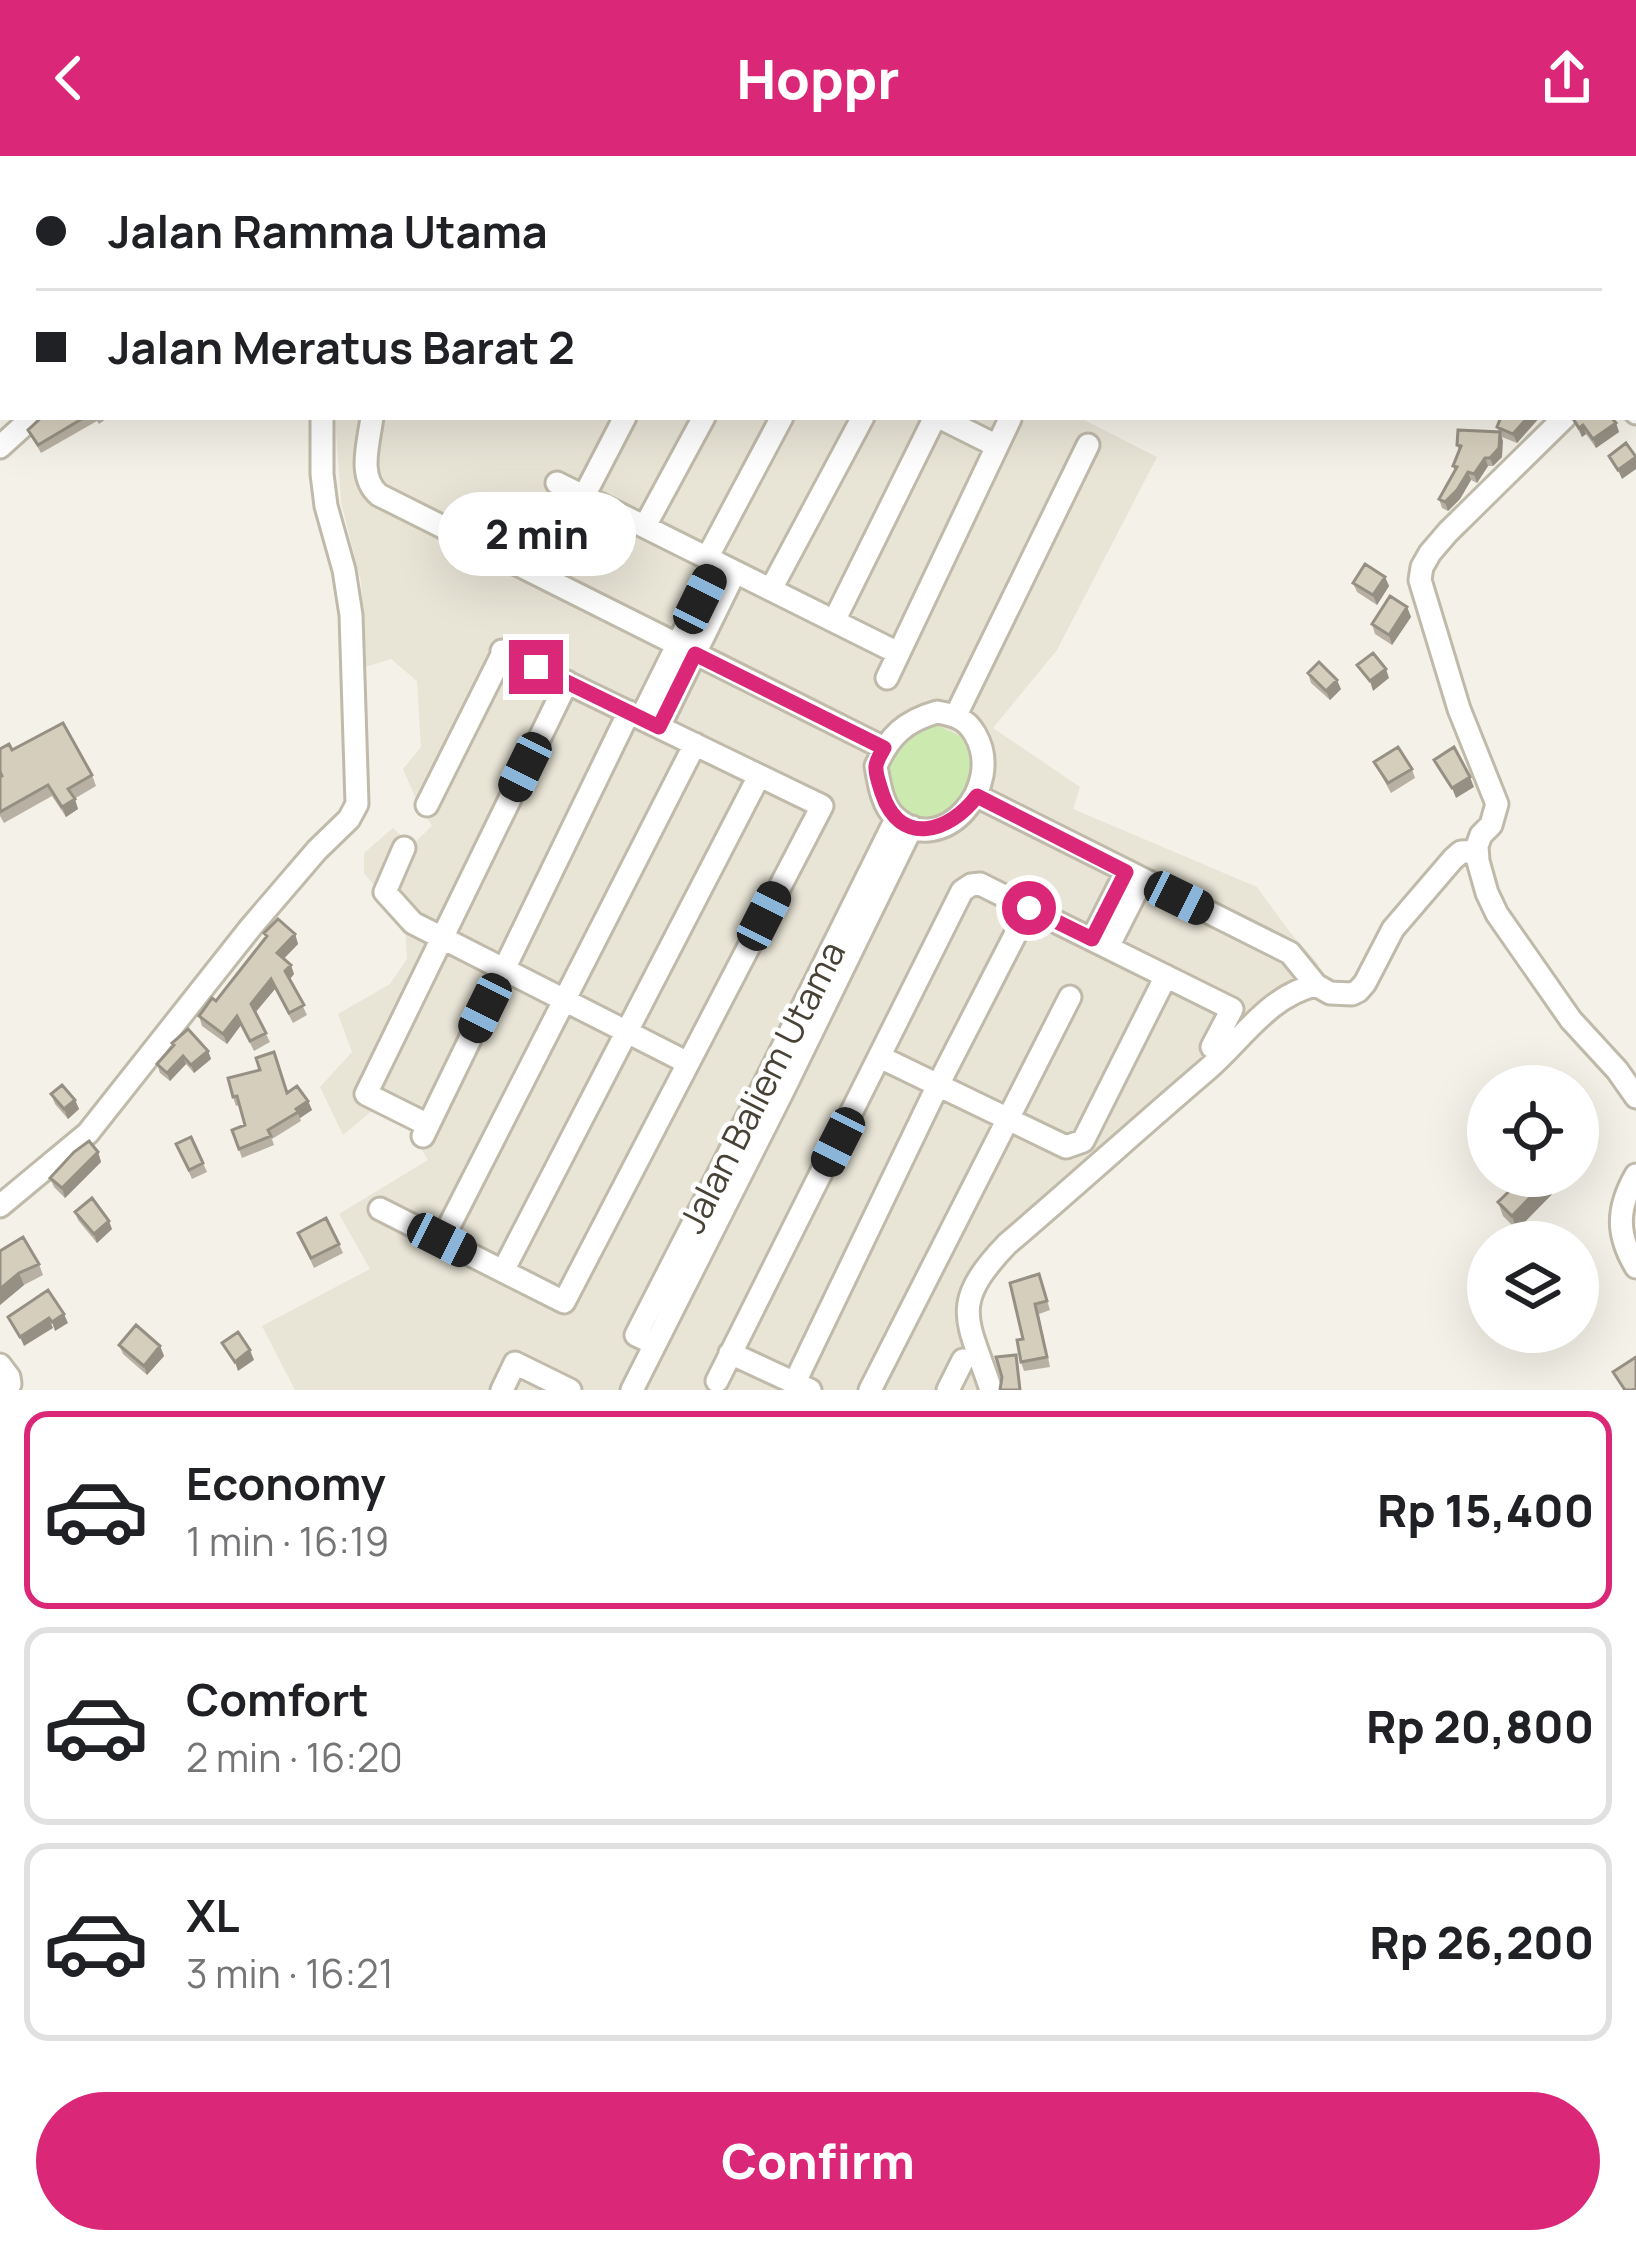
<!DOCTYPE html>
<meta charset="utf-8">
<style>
body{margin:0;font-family:Manrope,sans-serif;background:#f2f2f2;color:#202124;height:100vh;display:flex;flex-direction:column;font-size:45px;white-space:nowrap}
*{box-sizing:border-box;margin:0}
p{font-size:39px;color:#757577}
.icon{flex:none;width:66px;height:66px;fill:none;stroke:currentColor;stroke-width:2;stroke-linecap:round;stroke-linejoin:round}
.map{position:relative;height:1234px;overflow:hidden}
.panel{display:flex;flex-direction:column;background:#fff;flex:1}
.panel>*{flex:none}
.banner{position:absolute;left:0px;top:0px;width:1638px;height:264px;box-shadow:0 12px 48px #0002;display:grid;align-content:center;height:264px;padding:0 36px;background:#fff}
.controls{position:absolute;left:1467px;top:909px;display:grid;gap:24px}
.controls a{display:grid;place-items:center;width:132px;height:132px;border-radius:50%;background:#fff;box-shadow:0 12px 48px #0002;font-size:60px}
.end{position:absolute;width:54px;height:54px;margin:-27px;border:15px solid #db2777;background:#fff;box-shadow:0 0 0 6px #fff}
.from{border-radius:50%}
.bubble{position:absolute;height:84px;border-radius:42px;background:#fff;box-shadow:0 12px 48px #0002;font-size:39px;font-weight:800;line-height:84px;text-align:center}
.car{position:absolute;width:36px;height:72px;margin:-36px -18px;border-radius:15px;box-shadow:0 0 9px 3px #0007;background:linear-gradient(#222 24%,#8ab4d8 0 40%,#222 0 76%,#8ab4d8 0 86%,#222 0)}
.banner b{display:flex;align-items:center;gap:42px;height:114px;font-size:45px}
.banner b+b{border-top:3px solid #e0e0e0}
.banner i{width:30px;height:30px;background:#202124}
ul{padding:21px 0 0;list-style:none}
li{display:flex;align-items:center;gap:36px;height:198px;margin:0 24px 18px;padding:0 12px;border:6px solid #e0e0e0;border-radius:24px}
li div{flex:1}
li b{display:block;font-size:45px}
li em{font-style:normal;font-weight:800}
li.current{border-color:#db2777}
li>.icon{width:108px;height:108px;stroke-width:1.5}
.action{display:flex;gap:24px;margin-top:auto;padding:24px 36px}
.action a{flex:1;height:138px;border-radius:72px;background:#db2777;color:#fff;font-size:48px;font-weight:800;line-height:138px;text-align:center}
header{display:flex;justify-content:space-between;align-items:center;height:156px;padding:0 36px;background:#db2777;color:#fff;font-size:54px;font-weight:800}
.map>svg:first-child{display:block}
</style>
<header><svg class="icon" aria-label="back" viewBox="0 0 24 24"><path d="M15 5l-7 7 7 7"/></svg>Hoppr<svg class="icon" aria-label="share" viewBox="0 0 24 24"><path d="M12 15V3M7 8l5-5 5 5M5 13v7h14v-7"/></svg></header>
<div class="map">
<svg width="1636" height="1234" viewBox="0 0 1636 1234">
<rect width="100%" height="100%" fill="#f4f1e8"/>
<path fill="#e8e4d6" d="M0,0H1057V3H3V129L0,128Z
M335,261H1087L1086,265L1157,301L1057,494L993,572L1080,631L1073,653L1257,731L1289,775L1319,809L1275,838L973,1109L963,1131L964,1176L986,1234H295L262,1170L370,1113L339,1058L428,1004L408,971L378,950L343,979L320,931L352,896L338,858L390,828L407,803L405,767L364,717V697L393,672L411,690L432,670L417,645L403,613L421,591L417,525L391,503L365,511L361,426L341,346Z"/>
<path fill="#cce9b0" d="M932,567L970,585L975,615L955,653L924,664L894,649L884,622L904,578Z"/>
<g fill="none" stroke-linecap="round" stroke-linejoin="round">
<defs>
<path id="minor" d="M2,0L3,7
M75,0L76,3
M146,0L147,3
M232,0L245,3
M1500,0V3
M172,3L194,0
M327,3L328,0
M0,86L3,87
M1635,256L1636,257
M372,261C369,286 357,321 379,339L884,592
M939,261L997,290
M1565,261L1448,376L1430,397L1422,411L1420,424L1459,553L1497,648L1491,669L1481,679L1477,690L1478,705L1487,737L1497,758L1571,864L1617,914L1636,941
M0,291L33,261
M557,327L898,497
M584,340L625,261
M645,370L704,261
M707,402L782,261
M771,433L863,261
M834,465L935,261
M887,522L1010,263
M937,556C954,559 966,562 975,578C1006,631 941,703 896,662C882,650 879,627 876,610C889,580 905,565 937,556Z
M956,559L1088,289
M641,562L718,407
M659,571L735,416
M977,640L1290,797L1316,829L1330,837L1352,838L1358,835L1365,827L1393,773L1453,703L1461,696L1477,695
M427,649L504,495
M404,692L385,736L413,767L688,907
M1092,783L1126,716
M1108,791L1142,724
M880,901L1066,991L1083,985L1166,820
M428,969L366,938L567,526
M423,980L629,556
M1636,1019C1617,1052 1616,1078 1636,1111
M0,1050L88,977L251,771L317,694L349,663L357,648L351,459L344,414L326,350L322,318V261
M380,1053L564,1146L822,650L502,495
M442,1084L695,588
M503,1115L759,620
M655,1188L636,1179L765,927L896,663
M730,1197L810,1234
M0,1209L9,1221L10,1228L5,1234
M717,1225L962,735L971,729L980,728L1232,853L1212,891
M795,1226L938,929L1029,752
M502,1234L515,1207L570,1234
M632,1234L783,935L912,671
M870,1234L1070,841
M948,1234L963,1204
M991,1234C968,1163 948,1150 1007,1088C1075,1030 1141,970 1209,912C1243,882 1270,839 1316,829"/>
</defs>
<use href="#minor" stroke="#c0baaa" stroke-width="27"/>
<use href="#minor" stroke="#fff" stroke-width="21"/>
</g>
<path fill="#b8b1a3" d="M42,261H109L99,268L97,265L41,297L28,274Z
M1540,261L1517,287L1502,281V301L1493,310H1488L1477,327L1471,324L1460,343L1448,355L1442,352L1439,343L1455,315L1453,310L1459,295L1457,289L1499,276L1497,271Z
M1572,262L1616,267L1619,276L1596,292L1586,278L1582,281Z
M1385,421L1389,430L1377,449L1357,436L1353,427Z
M1407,451L1411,461L1392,489L1375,478L1372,468Z
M1308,517L1341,533L1330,544L1311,527Z
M0,593L12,594L92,619L96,630L74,643L78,653L66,661L52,640L4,667L0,660Z
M1374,606L1412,613L1415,622L1391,637Z
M264,777L295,778L298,788L284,803L294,818L290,823L307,859L293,867L275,833L255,856L270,886L254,895L241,869L227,888L202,870L199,860L216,845L265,781Z
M208,895L211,903L194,917L186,908L170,925L160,917L157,908Z
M287,937L308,945L312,954L300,962L301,965L272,983L274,989L242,1002L232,974L245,969L239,949L236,950L233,941Z
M51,938L75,944L79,953L68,963L55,948Z
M176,988L203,1007L207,1016L192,1023Z
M98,996L101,1006L65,1042L54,1031L50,1022Z
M1560,1030L1517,1074L1503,1060L1498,1046Z
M75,1056L112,1073L97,1087L78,1064Z
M298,1077L339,1088L343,1097L314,1112Z
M0,1095L39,1108L43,1119L24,1129L0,1149Z
M1039,1118L1050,1154L1039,1158L1050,1211L1024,1215L1021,1206Z
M119,1189L160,1190L164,1200L147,1219L123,1198Z"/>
<path fill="#969084" d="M1528,261H1540L1517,287L1513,278Z
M1616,267L1619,276L1596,292L1593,283Z
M1583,269L1586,278L1582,281L1579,272Z
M1500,276L1503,285L1502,301L1493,310L1490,302Z
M1636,301V313L1622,323L1618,314Z
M1485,302L1488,310L1477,327L1474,318Z
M1468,316L1471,324L1460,343L1448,355L1445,346Z
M1385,421L1389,430L1377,449L1373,439Z
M1407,451L1411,461L1392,489L1389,479Z
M1386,513L1389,522L1373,535L1370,525Z
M1337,524L1341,533L1330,544L1326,535Z
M1470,621L1474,631L1456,642L1452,632Z
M75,643L78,653L66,661L62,651Z
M295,778L298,788L280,806L277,797Z
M291,809L294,818L289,824L285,815Z
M271,823L275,833L255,857L251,848Z
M237,860L241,869L227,888L223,878Z
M208,895L211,903L194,917L191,909Z
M183,900L186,908L170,925L167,917Z
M75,944L79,953L68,963L64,953Z
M308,945L312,954L300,962L296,953Z
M98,996L101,1006L65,1042L62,1032Z
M1551,1020H1556L1560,1030L1517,1074L1512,1060Z
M109,1065L112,1073L97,1087L94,1078Z
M19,1117L24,1129L0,1149V1133Z
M64,1158L68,1167L55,1175L52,1166Z
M49,1162L53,1172L24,1190L20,1181Z
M160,1190L164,1200L147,1219L144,1210Z
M250,1194L254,1204L238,1215L235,1206Z"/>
<path fill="#d6cebd" stroke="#969084" stroke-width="3" d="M42,261H85L38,289L28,274Z
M1501,261H1528L1513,278L1497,271Z
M1572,261H1611L1616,267L1593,283L1583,269L1579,272Z
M1458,274L1500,276L1499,292L1490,302H1485L1474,318L1468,316L1457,334L1445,346L1439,343L1457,311L1453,310L1461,290L1457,289Z
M1626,287L1636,301L1618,314L1609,300Z
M1365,408L1385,421L1373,439L1353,427Z
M1390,440L1407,451L1389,479L1372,468Z
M1373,497L1386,513L1370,525L1357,509Z
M1319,506L1337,524L1326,535L1308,517Z
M63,567L92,619L68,633L75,643L62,651L48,629L0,656V621L2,620L0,615V593L9,588L12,594Z
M1398,591L1412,613L1388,627L1374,606Z
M1454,591L1470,621L1452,632L1434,604Z
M278,763L295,778L277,797L291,809L285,815L304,849L289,857L271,823L251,848L266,877L250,885L237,860L223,878L199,860L212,842L216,845L267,780L264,777Z
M188,873L208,895L191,909L183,900L167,917L157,908L174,889L172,887Z
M274,896L287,937L297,930L308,945L296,953L298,956L268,974L271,980L239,993L232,974L245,969L237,940L233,941L228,922L260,914L256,902Z
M62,929L75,944L64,953L51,938Z
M191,981L203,1007L189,1014L176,988Z
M89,985L98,996L62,1032L50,1022L74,996Z
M1525,1020H1551L1512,1060L1498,1046Z
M92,1042L109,1065L94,1078L75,1056Z
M326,1062L339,1088L311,1102L298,1077Z
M23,1081L39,1108L19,1117L0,1133V1095Z
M1039,1118L1047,1145L1035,1148L1047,1201L1021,1206L1017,1184L1023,1183L1010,1127Z
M48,1134L64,1158L52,1166L49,1162L20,1181L8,1161Z
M136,1169L160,1190L144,1210L119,1189Z
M238,1176L250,1194L235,1206L222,1187Z
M1016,1199L1020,1234H1000L1002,1221L996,1201Z
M1636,1201V1232L1632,1234H1625L1613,1216Z"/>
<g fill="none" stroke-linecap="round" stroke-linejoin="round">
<path stroke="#db2777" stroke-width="15" d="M536,511L659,571L695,498L884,592C881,598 877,603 876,610C875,618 880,630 882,637C900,692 950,676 977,640L1126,716L1092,783L1029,752"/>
</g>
<g text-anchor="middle" stroke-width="9" stroke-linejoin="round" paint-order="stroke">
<g font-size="36" fill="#484236" stroke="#fff">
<text transform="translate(762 931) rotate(-63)" y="13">Jalan Baliem Utama</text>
</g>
</g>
</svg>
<div class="controls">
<a><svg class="icon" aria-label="locate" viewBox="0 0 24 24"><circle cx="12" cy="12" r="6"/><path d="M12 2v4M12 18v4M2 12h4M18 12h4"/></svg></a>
<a><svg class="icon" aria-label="layers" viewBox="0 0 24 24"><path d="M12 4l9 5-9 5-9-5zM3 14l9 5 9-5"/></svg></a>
</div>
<i class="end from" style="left:1029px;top:752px"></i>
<i class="end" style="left:536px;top:511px"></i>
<div class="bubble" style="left:438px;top:336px;width:198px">2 min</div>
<i class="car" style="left:700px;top:443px;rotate:26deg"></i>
<i class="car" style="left:525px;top:611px;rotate:206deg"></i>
<i class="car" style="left:1179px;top:742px;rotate:116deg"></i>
<i class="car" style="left:764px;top:760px;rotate:27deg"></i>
<i class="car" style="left:485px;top:852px;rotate:206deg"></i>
<i class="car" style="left:838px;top:986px;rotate:207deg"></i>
<i class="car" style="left:442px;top:1084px;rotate:117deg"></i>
<div class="banner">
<b><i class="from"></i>Jalan Ramma Utama</b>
<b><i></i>Jalan Meratus Barat 2</b>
</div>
</div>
<section class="panel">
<ul>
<li class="current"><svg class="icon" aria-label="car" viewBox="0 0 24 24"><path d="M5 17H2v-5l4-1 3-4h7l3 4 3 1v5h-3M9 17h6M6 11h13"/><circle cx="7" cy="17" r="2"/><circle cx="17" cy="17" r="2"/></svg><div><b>Economy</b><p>1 min · 16:19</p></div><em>Rp 15,400</em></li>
<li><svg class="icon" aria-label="car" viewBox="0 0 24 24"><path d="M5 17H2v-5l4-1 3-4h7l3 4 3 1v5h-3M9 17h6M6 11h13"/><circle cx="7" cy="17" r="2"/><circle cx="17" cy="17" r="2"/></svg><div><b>Comfort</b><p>2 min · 16:20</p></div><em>Rp 20,800</em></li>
<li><svg class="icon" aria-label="car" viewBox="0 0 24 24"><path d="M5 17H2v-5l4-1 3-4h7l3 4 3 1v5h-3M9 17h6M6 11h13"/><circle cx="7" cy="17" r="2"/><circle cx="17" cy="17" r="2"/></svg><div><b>XL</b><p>3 min · 16:21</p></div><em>Rp 26,200</em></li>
</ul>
<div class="action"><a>Confirm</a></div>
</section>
